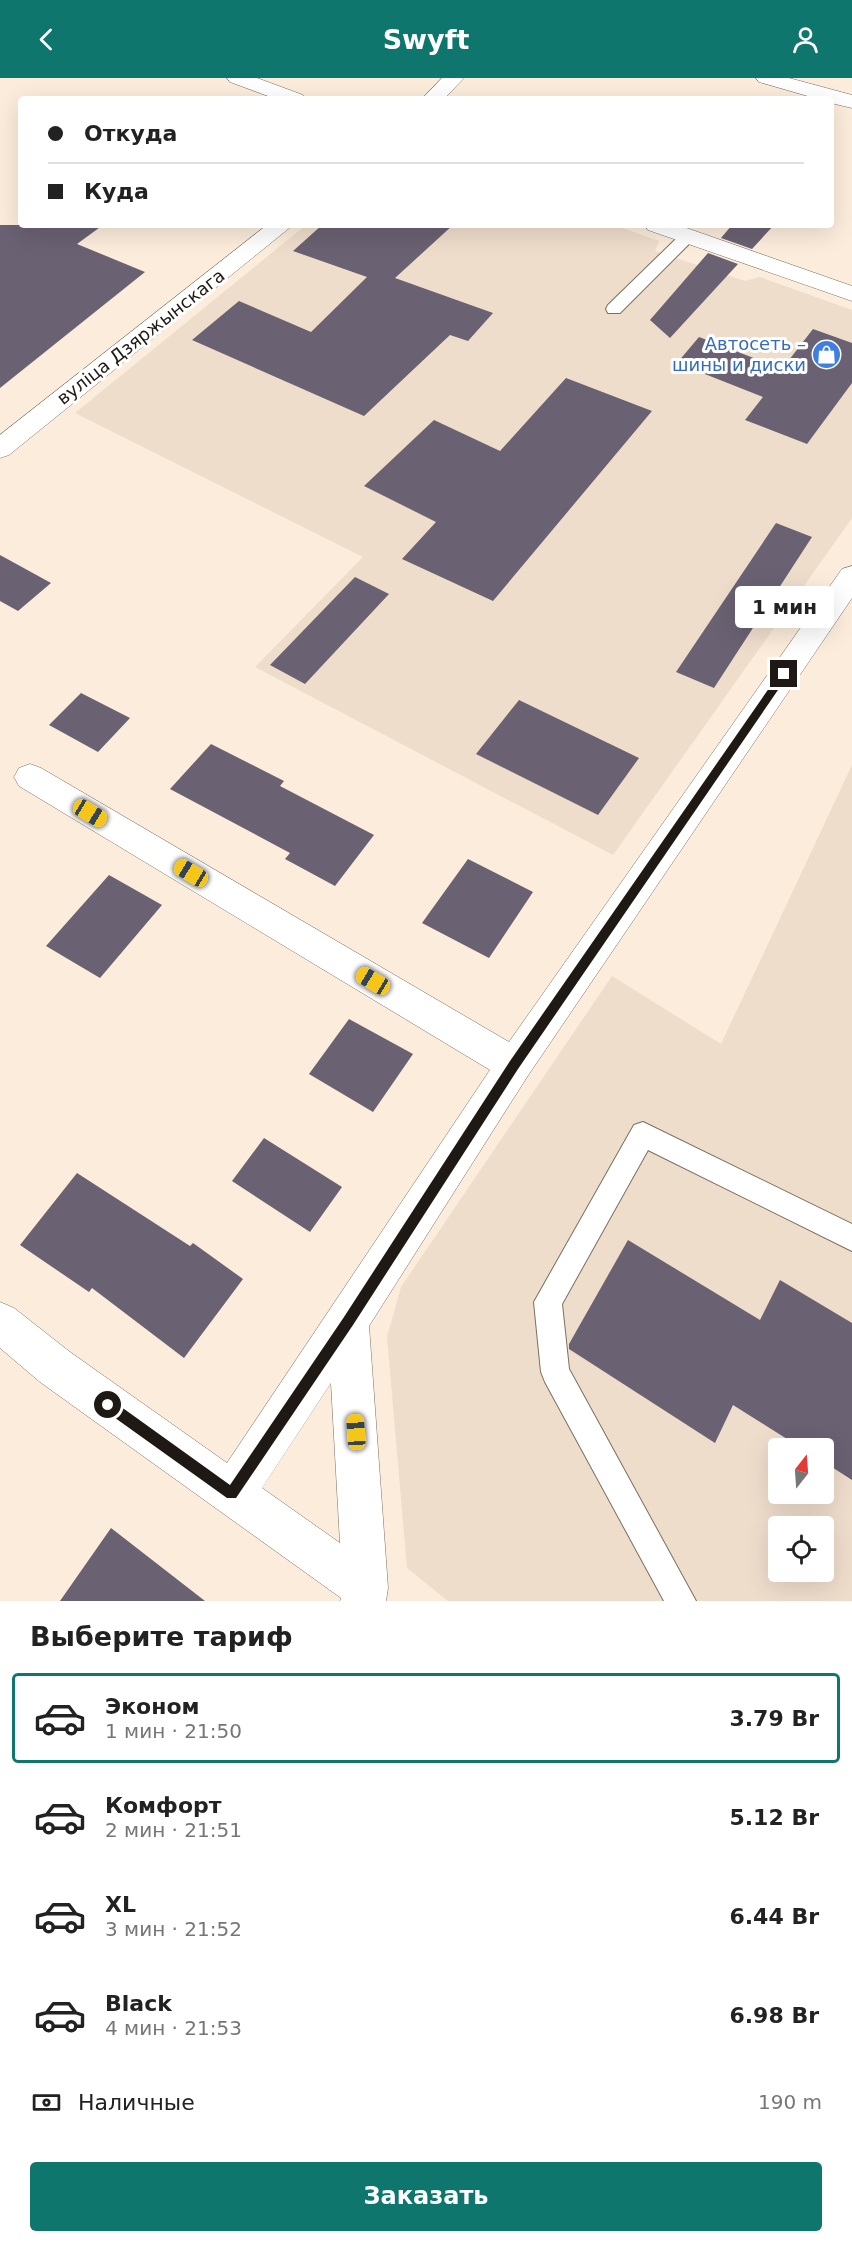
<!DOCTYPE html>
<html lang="ru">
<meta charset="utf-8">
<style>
body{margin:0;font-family:"DejaVu Sans",sans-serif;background:#f6f6f6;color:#222;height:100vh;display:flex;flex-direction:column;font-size:22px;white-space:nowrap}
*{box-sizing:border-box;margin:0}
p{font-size:20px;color:#767676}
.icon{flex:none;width:33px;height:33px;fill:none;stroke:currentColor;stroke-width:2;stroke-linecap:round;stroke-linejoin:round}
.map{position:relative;height:1523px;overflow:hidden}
.sheet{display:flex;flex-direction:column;background:#fff;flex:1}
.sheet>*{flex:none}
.banner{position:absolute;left:18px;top:18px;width:816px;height:132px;border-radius:6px;box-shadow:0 6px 24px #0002;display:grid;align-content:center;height:132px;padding:0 30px;background:#fff}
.needle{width:39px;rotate:17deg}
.fabs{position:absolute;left:768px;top:1360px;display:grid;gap:12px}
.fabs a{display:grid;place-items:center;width:66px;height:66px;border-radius:6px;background:#fff;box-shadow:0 6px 24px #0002;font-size:30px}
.end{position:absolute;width:27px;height:27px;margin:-14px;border:8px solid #1e1914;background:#fff;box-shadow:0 0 0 3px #fff}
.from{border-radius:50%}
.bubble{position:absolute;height:42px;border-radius:6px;background:#fff;box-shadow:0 6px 24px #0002;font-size:20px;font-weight:800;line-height:42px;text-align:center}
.car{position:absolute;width:18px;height:36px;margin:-18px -9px;border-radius:8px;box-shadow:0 0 4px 2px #0007;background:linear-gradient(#f5c518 24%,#345 0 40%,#f5c518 0 76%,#345 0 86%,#f5c518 0)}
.banner b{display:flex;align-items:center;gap:21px;height:57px;font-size:22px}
.banner b+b{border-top:2px solid #e0e0e0}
.banner i{width:15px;height:15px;background:#222}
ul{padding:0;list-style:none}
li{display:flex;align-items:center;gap:18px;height:90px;margin:0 12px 9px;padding:0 18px;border:3px solid transparent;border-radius:6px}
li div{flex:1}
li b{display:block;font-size:22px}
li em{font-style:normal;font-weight:800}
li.on{border-color:#0f766e}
li>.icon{width:54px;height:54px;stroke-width:1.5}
h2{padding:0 30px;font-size:27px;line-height:72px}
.pay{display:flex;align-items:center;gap:15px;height:66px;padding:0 30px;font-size:22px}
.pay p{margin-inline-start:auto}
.action{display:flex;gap:12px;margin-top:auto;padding:12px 30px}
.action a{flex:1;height:69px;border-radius:6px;background:#0f766e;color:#fff;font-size:24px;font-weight:800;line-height:69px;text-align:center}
header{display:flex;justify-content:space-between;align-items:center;height:78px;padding:0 30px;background:#0f766e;color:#fff;font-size:27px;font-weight:800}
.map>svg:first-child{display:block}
</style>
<header><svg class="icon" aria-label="back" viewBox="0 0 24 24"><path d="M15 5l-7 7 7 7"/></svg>Swyft<svg class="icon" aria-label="person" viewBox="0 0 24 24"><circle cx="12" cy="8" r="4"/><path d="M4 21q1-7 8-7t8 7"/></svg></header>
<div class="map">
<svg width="852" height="1523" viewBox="0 0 852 1523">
<rect width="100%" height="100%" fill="#fbecdb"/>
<path fill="#efddcc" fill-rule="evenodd" d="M306,147H615L659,163L655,173L745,203L760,199L852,232V440L613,777L255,589L363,479L75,335Z
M852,687V1523H448L407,1490L387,1259L401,1209L612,898L721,966ZM778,1371H824V1416H778ZM778,1449H824V1494H778Z"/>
<path fill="#6a6172" d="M0,147H103L77,166L145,194L0,310Z
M322,147H453L395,200L493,235L468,263L450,257L364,338L192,262L239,223L311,254L367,199L293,173Z
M732,147H774L752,171L721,160Z
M708,175L738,186L670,260L650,242Z
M813,251L852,265V305L807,366L745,342L763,319L677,285L699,259L782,291Z
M566,300L652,333L493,523L402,481L436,444L364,408L434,342L500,373Z
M776,445L812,459L714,610L676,594Z
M0,477L51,505L18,533L0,523Z
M355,499L389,516L305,606L270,587Z
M81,615L130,640L98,674L49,647Z
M519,622L639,680L598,737L476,676Z
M211,666L284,703L280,708L374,757L335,808L285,781L290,775L170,711Z
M468,781L533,814L489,880L422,845Z
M109,797L162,827L100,900L46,868Z
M349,941L413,976L373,1034L309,996Z
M264,1060L342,1109L310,1154L232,1103Z
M77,1095L190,1168L193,1165L243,1201L184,1280L92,1210L89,1214L20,1167Z
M628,1162L760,1242L780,1202L852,1245V1402L824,1384V1371H803L733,1327L715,1365L569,1271V1266Z
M111,1450L205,1523H60Z"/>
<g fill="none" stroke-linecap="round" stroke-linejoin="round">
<defs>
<path id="lane" d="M688,153L696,158L694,161L620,235H608L606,231L608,227L682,155Z
M643,1044L852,1146V1173L648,1072L562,1226L569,1291L696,1523H664L545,1304L541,1294L534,1224L634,1047Z"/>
<path id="street" d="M442,0H464L444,21H422Z
M756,0H789L852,17V30L831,25V21H818L759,4Z
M267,147H293L9,377L0,380V357Z
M852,488V520L527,999L369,1248L388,1510L386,1523H340L341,1520L40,1304L0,1270V1224L14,1230L70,1274L227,1385L490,992L19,708L14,699L19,690L30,686L41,690L509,964L842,491ZM331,1305L340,1465L262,1410Z"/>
<path id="secondary" d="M227,0H257L303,17L306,21H276L230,4Z
M644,147H678L852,208V223L648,152Z"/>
</defs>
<use href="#lane" stroke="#7b6f60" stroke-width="2"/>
<use href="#street" stroke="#7b6f60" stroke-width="1"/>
<use href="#secondary" stroke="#7b6f60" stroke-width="1"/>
<use href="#lane" fill="#fff" fill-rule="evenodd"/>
<use href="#street" fill="#fff" fill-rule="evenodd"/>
<use href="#secondary" fill="#fff" fill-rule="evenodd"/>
</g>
<path fill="#1e1914" d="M781,593L789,596L518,991L353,1247L236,1420H227L104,1332V1323H113L230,1407L344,1239L510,983Z"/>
<defs>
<symbol id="shop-disc" viewBox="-11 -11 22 22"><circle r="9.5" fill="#3f7fe0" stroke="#fff"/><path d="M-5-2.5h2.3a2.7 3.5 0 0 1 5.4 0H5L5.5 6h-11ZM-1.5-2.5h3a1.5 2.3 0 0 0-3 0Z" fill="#fff"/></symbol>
</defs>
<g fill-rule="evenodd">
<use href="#shop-disc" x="810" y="260" width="33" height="33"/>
</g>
<g text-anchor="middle" stroke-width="6" stroke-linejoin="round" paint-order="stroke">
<g font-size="18" fill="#1e1914" stroke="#fff">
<text transform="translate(141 259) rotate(-38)" y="6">вуліца Дзяржынскага</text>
</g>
<g font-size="18" fill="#366cbe" stroke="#fff" text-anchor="end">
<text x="806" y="272">Автосеть –<tspan x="806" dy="21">шины и диски</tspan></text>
</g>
</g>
</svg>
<div class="fabs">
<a><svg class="needle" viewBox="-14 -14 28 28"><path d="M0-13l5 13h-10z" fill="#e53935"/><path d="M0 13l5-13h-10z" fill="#767676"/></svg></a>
<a><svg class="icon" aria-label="locate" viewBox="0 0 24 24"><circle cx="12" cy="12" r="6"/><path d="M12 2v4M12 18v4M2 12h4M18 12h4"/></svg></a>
</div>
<i class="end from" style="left:108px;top:1327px"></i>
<i class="end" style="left:784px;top:596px"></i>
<div class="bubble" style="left:735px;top:508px;width:99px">1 мин</div>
<i class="car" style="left:90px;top:735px;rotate:121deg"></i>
<i class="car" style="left:191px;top:795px;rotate:301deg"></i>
<i class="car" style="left:373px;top:903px;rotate:301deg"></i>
<i class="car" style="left:356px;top:1354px;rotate:356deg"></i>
<div class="banner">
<b><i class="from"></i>Откуда</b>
<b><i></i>Куда</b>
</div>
</div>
<section class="sheet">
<h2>Выберите тариф</h2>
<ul>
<li class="on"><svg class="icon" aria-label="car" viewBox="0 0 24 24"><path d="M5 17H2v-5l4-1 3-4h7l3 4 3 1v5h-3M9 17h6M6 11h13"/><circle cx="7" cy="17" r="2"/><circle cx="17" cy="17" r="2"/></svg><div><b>Эконом</b><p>1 мин · 21:50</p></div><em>3.79 Br</em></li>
<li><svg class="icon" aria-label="car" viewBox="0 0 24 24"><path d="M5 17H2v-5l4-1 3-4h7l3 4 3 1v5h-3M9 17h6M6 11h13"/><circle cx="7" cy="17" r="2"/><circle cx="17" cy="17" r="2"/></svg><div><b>Комфорт</b><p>2 мин · 21:51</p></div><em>5.12 Br</em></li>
<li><svg class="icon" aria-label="car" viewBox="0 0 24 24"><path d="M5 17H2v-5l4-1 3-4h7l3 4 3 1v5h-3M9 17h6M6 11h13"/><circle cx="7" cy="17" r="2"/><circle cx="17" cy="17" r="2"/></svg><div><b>XL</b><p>3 мин · 21:52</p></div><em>6.44 Br</em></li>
<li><svg class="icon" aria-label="car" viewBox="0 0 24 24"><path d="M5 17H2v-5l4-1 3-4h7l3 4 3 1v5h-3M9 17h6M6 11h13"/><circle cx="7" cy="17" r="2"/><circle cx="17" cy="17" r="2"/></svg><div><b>Black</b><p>4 мин · 21:53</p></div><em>6.98 Br</em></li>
</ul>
<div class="pay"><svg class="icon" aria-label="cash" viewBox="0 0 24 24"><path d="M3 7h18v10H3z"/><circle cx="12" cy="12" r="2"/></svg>Наличные<p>190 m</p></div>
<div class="action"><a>Заказать</a></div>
</section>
